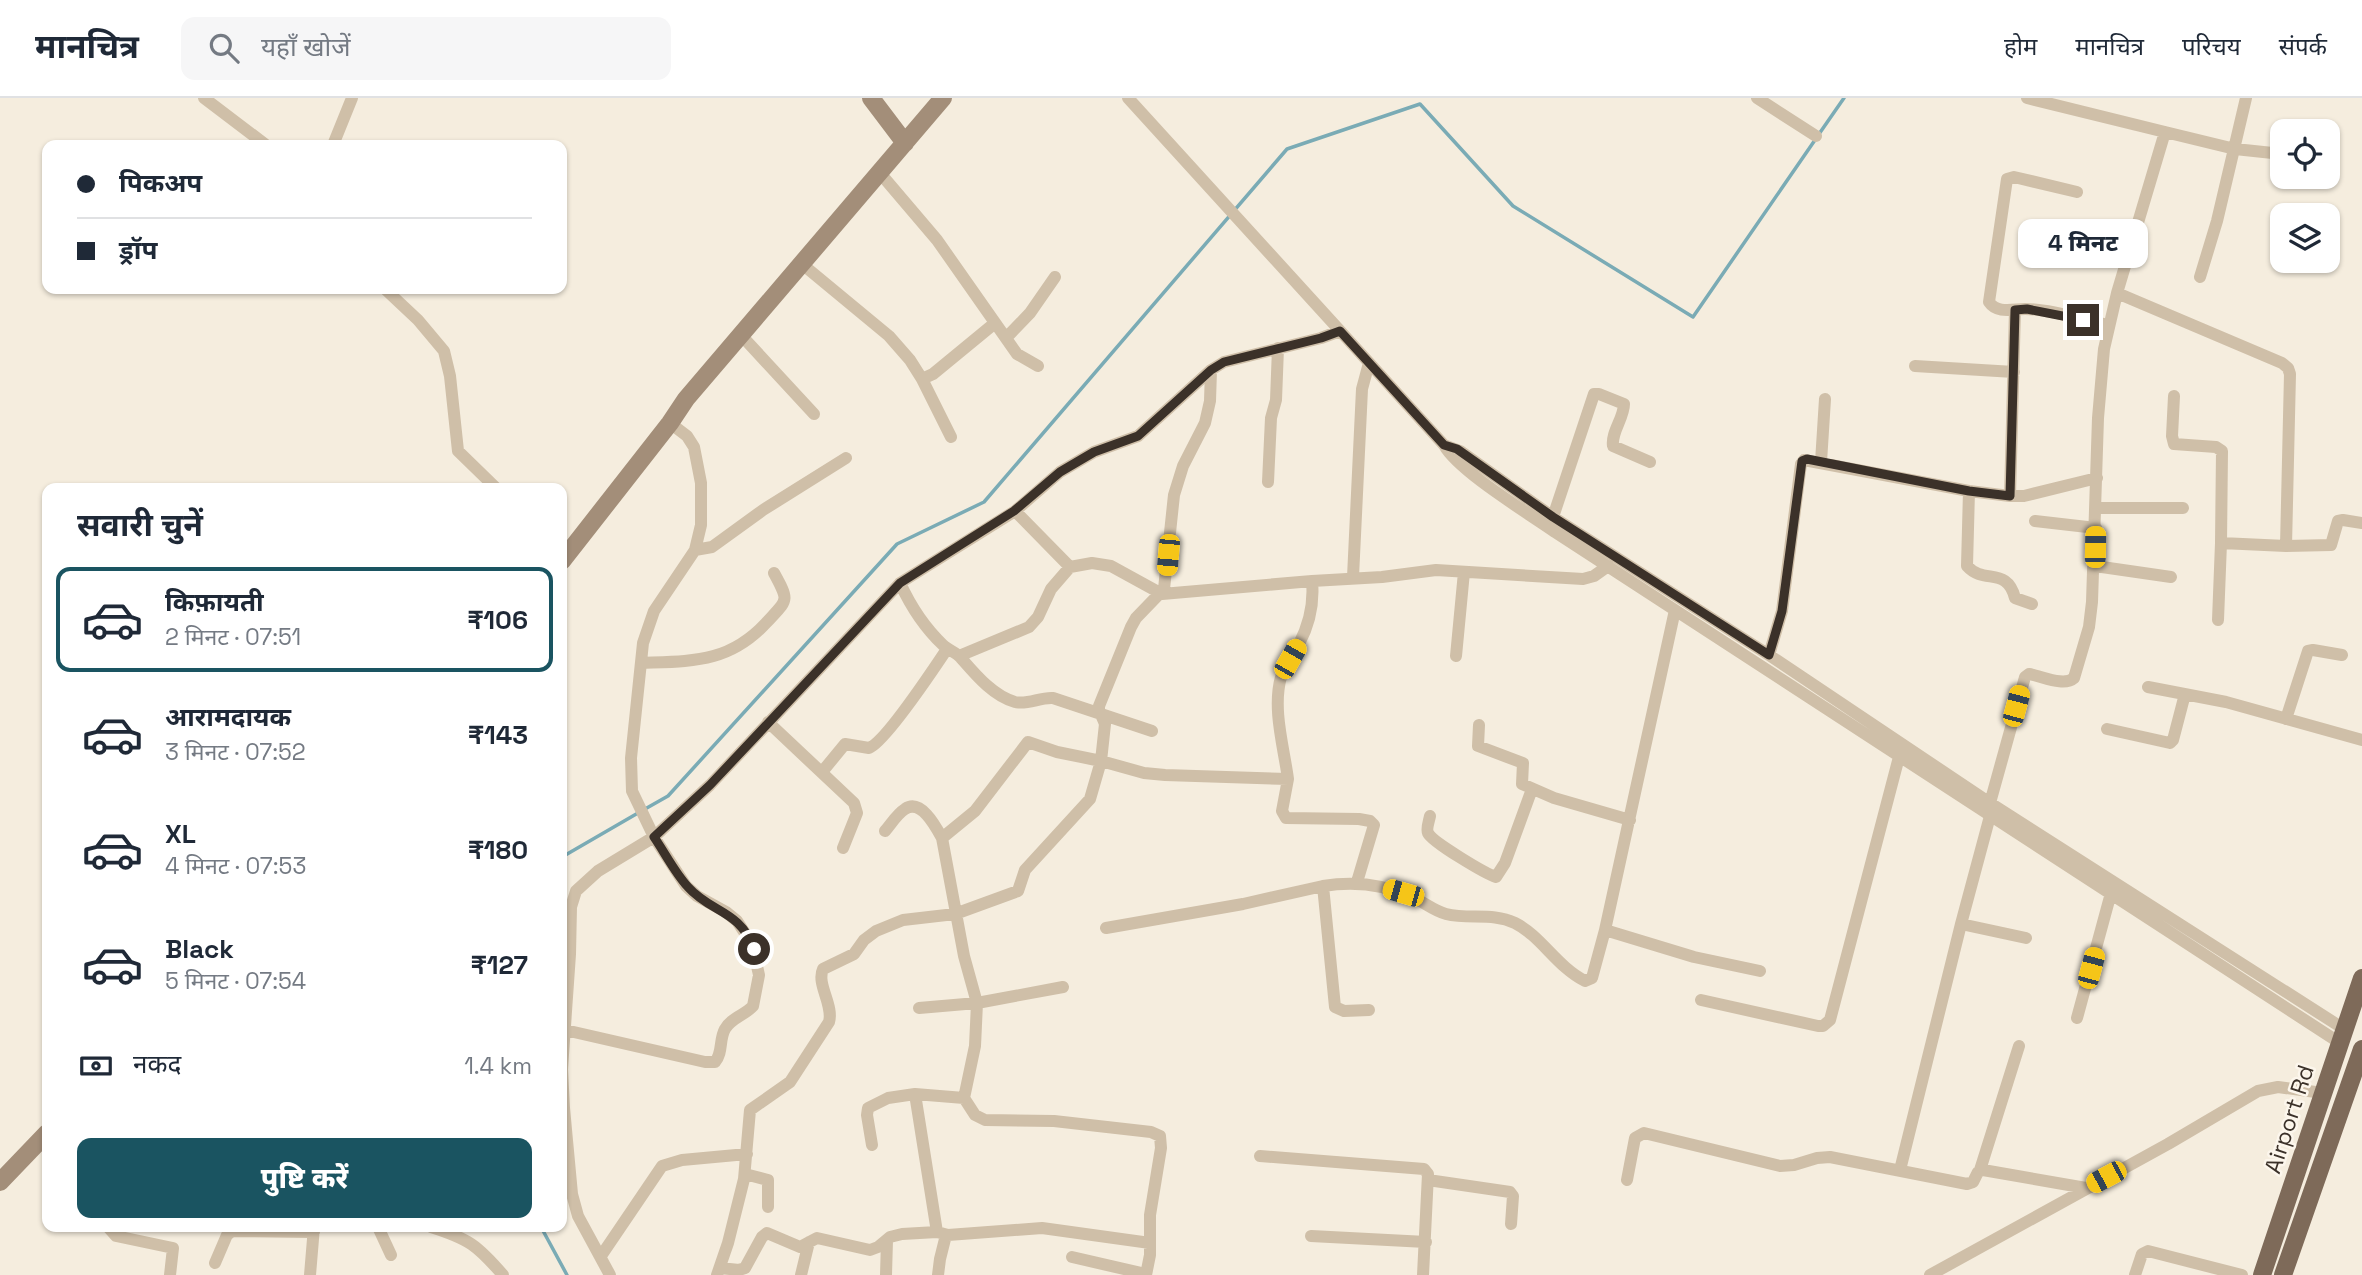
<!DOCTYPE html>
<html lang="hi">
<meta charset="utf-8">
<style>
body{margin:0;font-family:"Space Grotesk","Noto Sans Devanagari",sans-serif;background:#f6f6f7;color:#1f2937;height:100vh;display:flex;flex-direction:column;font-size:26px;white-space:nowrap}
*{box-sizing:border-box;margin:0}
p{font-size:23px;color:#747a83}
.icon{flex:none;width:38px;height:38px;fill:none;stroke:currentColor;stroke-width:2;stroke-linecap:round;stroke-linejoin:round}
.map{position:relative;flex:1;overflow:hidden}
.side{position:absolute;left:42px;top:385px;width:525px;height:749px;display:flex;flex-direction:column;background:#fff;border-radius:14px;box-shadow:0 2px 5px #0004}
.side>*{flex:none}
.guide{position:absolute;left:42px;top:42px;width:525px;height:154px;border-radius:14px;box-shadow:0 2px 5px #0004;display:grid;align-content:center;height:154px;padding:0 35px;background:#fff}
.controls{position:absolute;left:2270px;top:21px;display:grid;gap:14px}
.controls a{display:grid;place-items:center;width:70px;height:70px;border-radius:14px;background:#fff;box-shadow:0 2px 5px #0004;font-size:35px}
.end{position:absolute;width:32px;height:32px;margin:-16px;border:9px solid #3b3129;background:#fff;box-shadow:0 0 0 4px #fff}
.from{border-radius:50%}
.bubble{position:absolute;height:49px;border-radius:14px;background:#fff;box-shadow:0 2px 5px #0004;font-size:23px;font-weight:800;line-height:49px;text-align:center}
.car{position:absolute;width:21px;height:42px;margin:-21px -10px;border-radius:9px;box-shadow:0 0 5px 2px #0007;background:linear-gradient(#f5c518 24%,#345 0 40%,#f5c518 0 76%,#345 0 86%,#f5c518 0)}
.guide b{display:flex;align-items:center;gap:24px;height:66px;font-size:26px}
.guide b+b{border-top:2px solid #e0e1e3}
.guide i{width:18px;height:18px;background:#1f2937}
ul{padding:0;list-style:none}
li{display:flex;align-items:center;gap:21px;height:105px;margin:0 14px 10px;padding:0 21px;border:4px solid transparent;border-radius:14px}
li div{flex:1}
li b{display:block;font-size:26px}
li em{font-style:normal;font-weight:800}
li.on{border-color:#1a5461}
li>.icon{width:63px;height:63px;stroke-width:1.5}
h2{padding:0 35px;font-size:32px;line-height:84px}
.pay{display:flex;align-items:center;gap:18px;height:77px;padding:0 35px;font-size:26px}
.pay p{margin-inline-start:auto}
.cta{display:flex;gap:14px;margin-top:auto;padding:14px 35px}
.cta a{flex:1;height:80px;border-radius:14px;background:#1a5461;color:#fff;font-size:28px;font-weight:800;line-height:80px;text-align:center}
header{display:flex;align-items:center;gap:42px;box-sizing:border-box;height:98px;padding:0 35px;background:#fff;border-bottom:2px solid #e0e1e3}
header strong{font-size:33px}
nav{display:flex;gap:38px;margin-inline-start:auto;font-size:24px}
.search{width:490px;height:63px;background:#f6f6f7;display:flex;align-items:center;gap:18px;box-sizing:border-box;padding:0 24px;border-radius:14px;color:#747a83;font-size:26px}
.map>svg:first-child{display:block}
</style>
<header>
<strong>मानचित्र</strong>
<div class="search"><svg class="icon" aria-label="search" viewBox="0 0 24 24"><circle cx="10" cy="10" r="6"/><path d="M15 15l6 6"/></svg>यहाँ खोजें</div>
<nav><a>होम</a><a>मानचित्र</a><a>परिचय</a><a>संपर्क</a></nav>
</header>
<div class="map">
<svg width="2362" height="1177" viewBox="0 0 2362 1177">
<rect width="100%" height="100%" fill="#f5edde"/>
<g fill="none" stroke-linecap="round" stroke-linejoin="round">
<path stroke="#7aabb5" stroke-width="3.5" d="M1819,36L1844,0
M645,711L668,698L897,446L984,404L1287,51L1420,6L1513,108L1693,219L1815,42
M562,759L638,715
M541,1129L567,1177"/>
<path stroke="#cfbfa8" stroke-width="12" d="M204,0L266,47
M1128,0L1444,347C1458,373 1528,415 1555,434L2340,945
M1757,0L1816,38
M2165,34L2235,51L2282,56
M333,47L352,0
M880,75L937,142L1017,256L1038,268
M2077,94L2014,79L2007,81L1989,204C1997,216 2013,211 2025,211C2050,211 2084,222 2108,227
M802,166L889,238L910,262L922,281L933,276L995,225
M2200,179L2217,123L2246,0
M385,191L418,222L444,253L450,278L458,353L496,390
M2117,195L2282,265L2288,270L2290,276L2286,448L2221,445L2222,353L2216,349L2174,346L2172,338L2174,298
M2015,212L2010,398H2024L2097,380
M741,237L814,316
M1006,240L1030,215L1055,179
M1915,268L2014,274
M922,281L951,339
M1444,347L1460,353L1553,419L1769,557L1990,705L2344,931
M1821,364L1825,301
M1268,384L1271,320L1276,302L1278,250
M1969,393L1967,468C1984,487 2007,468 2015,500L2032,506
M2096,410H2183
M1553,419L1594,296H1599L1624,306C1624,320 1611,334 1613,348L1650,364
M2035,423L2096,430
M2286,448L2331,447L2338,423L2343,422L2362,425
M695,452L712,449L763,412L846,360
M2095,468L2171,479
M1353,479L1362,291L1369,265
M1312,483L1382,479L1436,472L1583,481L1594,478L1608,468
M900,485C911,509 924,529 943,547C948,552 956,554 961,560C975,576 993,598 1015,604C1028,607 1040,599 1053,600L1152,633
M1675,512L1605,832L1694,859L1760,873
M2218,522L2221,445
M1769,557L1782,513L1801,366L1804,362L1969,393L2010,398
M959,558L1029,529L1038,519L1051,491L1070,469
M1456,558L1464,474
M641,565C692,563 729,565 766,525C788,501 790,504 774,475
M2148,589L2226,604L2362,642
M2286,621L2308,553L2313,552L2342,557
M768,624L854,705L857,715L843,750
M1479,627L1478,648L1523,665L1522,686L1554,700L1630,722
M2107,631L2170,645L2173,642L2185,596
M822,674L845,646L869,650C885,644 935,569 947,551
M1288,681L1282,713L1286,720L1359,721L1370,723L1374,727L1357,784
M1990,705L2025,579L2029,576C2042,578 2064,589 2074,580L2089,529L2092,504L2098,320L2104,251L2117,195L2165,34L2027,0
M1430,718C1429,723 1426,731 1428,735C1432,744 1486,776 1496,779L1505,765L1532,691
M885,733C891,726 897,716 905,711C921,700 936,729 942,740L964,858L977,905L975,948L964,1000L975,1017L985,1022L1054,1023L1151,1034L1160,1038L1161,1050L1150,1117V1157L1146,1177
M942,740L975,713L1028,644L1057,654L1101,663L1105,626L1099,612V608L1131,529L1136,520L1164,491L1174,397L1183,368L1205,325L1210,303L1211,272
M1961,826L2026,840
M1106,830L1243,806L1323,788
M1701,902L1818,928H1823L1830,922L1899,659
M919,910L977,905L1063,889
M1369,912L1344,913L1335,909L1323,788C1354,783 1383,786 1412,799C1424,804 1434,813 1446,816C1469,822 1492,814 1515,825C1541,838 1557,869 1585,883L1592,880L1605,832
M2077,920L2111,795
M565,932L705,964H715C723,955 719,941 725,931C731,920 745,917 753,908L759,877L752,846L737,823L726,814L697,798L686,788L654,739L632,693L631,660L643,545L654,513L695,452L701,427V385L694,349L687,338L670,325
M915,996L964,1000
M872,1047L867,1017L868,1010L888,1000L915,996L937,1134
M1260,1058L1424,1071L1428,1076L1423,1177
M1900,1072L1961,826L1990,718
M1980,1072L2019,948
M745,1076L768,1082V1109
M1428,1082L1510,1094L1513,1098L1511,1126
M1627,1082L1635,1040L1644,1035L1780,1068L1794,1067L1817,1060L1830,1059L1967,1086L1973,1084L1978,1074L1983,1072L2086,1090
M108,1129L116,1138L173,1150L170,1177
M378,1129L391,1157
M431,1129C469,1141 477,1147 503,1177
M1311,1138L1426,1144
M601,1158L662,1068L682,1062L747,1056
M1072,1159L1146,1176
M215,1165L227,1137L232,1133L314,1134
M720,1170L739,1172L745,1170L762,1139L767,1135L800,1149L817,1140L870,1152L878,1149L890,1139L902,1136L937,1134L948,1137L1042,1130L1150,1145
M310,1177L314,1129
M610,1177L578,1118L572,1096L564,1010L562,971L570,856L571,809L576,793L598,773L654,739L710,687L900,485L1015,413L1060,374L1094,354L1138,338L1211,272L1224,264L1321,240L1340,233
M717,1177L728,1145L744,1081L750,1012L790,984L829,924C834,907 816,886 823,871L854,856L864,842L876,833L903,822L955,816L1018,793L1025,772L1090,701L1101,663L1144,675L1165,677L1288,681C1284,650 1272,611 1281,579C1284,567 1294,557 1299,546C1309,527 1314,504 1312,483L1162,496L1111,468L1092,465L1070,469L1015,413
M801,1177L809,1144
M886,1177L887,1142
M938,1177L940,1161L946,1137
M1930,1177L2168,1046L2258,993L2278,989L2323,995
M2135,1177L2142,1156L2148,1153L2242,1177"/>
<path stroke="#a38e79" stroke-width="18" d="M871,0L905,45
M562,463L670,325L686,301L943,0
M0,1084L47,1035"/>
<path stroke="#7e6a59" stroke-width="18" d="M2262,1177L2362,880
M2283,1177L2362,951"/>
</g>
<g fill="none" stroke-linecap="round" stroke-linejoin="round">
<path stroke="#3b3129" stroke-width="9" d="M754,851C740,812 711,815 688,789C675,775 665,755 654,739L710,687L900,485L1014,413L1060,374L1094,354L1138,338L1211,272L1224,264L1321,240L1340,233L1444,347L1457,351L1553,419L1769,557L1782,513L1802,363L1807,361L1969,393L2010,398L2015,212L2027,211L2083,222"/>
</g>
<g text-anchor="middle" stroke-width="5" stroke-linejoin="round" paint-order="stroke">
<g font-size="23" fill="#3b3129" stroke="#fcf6ec">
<text transform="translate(2289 1021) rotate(-72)" y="8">Airport Rd</text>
</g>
</g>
</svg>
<div class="controls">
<a><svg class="icon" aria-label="locate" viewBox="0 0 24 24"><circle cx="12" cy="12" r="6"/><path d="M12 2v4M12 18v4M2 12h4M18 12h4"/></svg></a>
<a><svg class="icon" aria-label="layers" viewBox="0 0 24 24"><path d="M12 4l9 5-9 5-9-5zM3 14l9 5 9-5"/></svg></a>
</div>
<i class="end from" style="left:754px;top:851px"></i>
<i class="end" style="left:2083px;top:222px"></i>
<div class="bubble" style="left:2018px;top:121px;width:130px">4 मिनट</div>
<i class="car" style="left:2095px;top:449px;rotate:1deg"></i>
<i class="car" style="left:1168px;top:457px;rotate:185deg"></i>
<i class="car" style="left:1290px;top:561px;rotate:30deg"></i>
<i class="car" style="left:2016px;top:608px;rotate:15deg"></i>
<i class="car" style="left:1403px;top:795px;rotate:286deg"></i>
<i class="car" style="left:2091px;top:870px;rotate:15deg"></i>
<i class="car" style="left:2106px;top:1079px;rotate:242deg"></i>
<div class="guide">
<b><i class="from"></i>पिकअप</b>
<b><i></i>ड्रॉप</b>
</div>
<section class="side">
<h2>सवारी चुनें</h2>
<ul>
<li class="on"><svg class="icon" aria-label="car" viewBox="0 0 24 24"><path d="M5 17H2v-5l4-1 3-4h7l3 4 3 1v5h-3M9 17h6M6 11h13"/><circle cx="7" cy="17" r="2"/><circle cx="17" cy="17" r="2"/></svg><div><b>किफ़ायती</b><p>2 मिनट · 07:51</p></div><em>₹106</em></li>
<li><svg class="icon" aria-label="car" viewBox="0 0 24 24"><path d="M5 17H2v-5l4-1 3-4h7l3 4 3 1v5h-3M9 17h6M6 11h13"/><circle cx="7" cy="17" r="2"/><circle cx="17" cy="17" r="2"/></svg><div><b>आरामदायक</b><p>3 मिनट · 07:52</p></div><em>₹143</em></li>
<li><svg class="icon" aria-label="car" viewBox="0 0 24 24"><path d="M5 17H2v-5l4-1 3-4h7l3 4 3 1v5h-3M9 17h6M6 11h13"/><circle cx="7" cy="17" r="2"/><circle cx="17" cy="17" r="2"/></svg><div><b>XL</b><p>4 मिनट · 07:53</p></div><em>₹180</em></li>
<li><svg class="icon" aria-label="car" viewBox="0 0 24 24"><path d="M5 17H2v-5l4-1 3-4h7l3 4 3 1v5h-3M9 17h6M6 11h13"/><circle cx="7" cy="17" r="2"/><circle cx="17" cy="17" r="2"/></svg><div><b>Black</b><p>5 मिनट · 07:54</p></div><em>₹127</em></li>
</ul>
<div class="pay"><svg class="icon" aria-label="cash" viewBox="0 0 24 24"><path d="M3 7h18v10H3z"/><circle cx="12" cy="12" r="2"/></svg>नकद<p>1.4 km</p></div>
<div class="cta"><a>पुष्टि करें</a></div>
</section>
</div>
